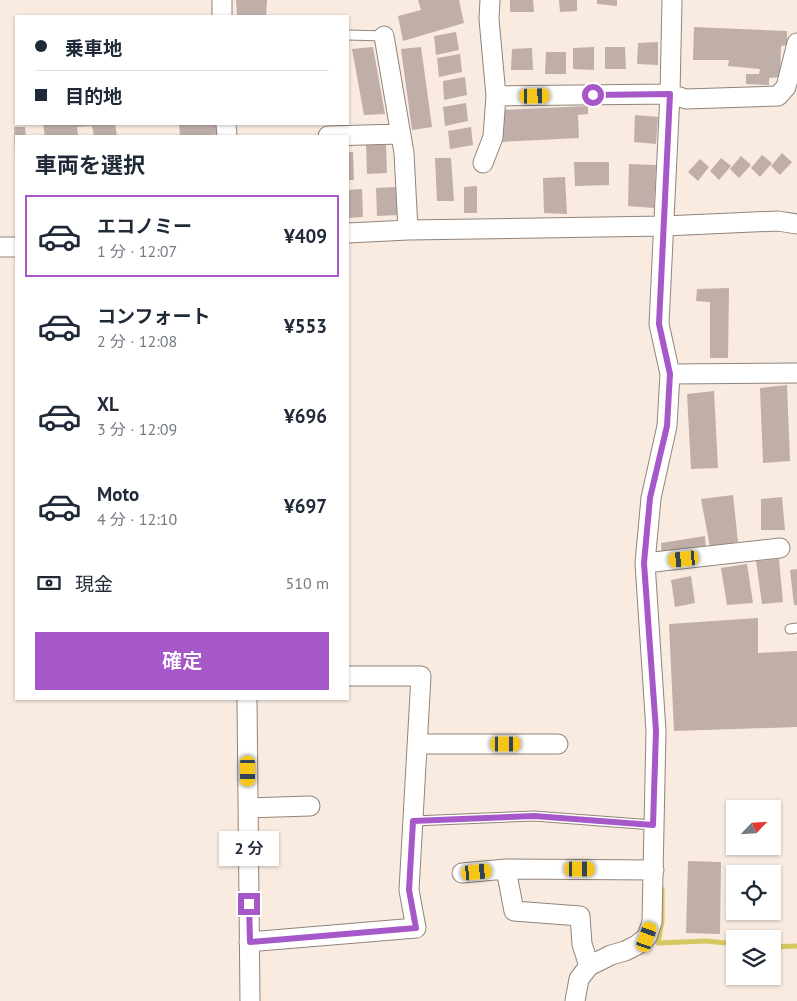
<!DOCTYPE html>
<html lang="ja">
<meta charset="utf-8">
<style>
body{margin:0;font-family:"PT Sans","Noto Sans JP",sans-serif;background:#f2f2f3;color:#1f2937;height:100vh;display:flex;flex-direction:column;font-size:19px;white-space:nowrap}
*{box-sizing:border-box;margin:0}
p{font-size:16px;color:#747a83}
.icon{flex:none;width:28px;height:28px;fill:none;stroke:currentColor;stroke-width:2;stroke-linecap:round;stroke-linejoin:round}
.map{position:relative;flex:1;overflow:hidden}
.panel{position:absolute;left:15px;top:135px;width:334px;height:565px;display:flex;flex-direction:column;background:#fff;border-radius:0px;box-shadow:0 1px 4px #0004}
.panel>*{flex:none}
.hud{position:absolute;left:15px;top:15px;width:334px;height:110px;border-radius:0px;box-shadow:0 1px 4px #0004;display:grid;align-content:center;height:110px;padding:0 20px;background:#fff}
.needle{width:32px;rotate:65deg}
.controls{position:absolute;left:726px;top:800px;display:grid;gap:10px}
.controls a{display:grid;place-items:center;width:55px;height:55px;border-radius:0px;background:#fff;box-shadow:0 1px 4px #0004;font-size:25px}
.end{position:absolute;width:22px;height:22px;margin:-11px;border:6px solid #a658c9;background:#fff;box-shadow:0 0 0 2px #fff}
.from{border-radius:50%}
.bubble{position:absolute;height:35px;border-radius:0px;background:#fff;box-shadow:0 1px 4px #0004;font-size:16px;font-weight:600;line-height:35px;text-align:center}
.car{position:absolute;width:15px;height:30px;margin:-15px -8px;border-radius:6px;box-shadow:0 0 4px 1px #0007;background:linear-gradient(#f5c518 24%,#345 0 40%,#f5c518 0 76%,#345 0 86%,#f5c518 0)}
.hud b{display:flex;align-items:center;gap:18px;height:48px;font-size:19px}
.hud b+b{border-top:1px solid #e0e1e3}
.hud i{width:12px;height:12px;background:#1f2937}
ul{padding:0;list-style:none}
li{display:flex;align-items:center;gap:15px;height:82px;margin:0 10px 8px;padding:0 10px;border:2px solid transparent;border-radius:0px}
li div{flex:1}
li b{display:block;font-size:19px}
li em{font-style:normal;font-weight:600}
li.on{border-color:#a658c9}
li>.icon{width:45px;height:45px;stroke-width:1.5}
h2{padding:0 20px;font-size:22px;line-height:60px}
.pay{display:flex;align-items:center;gap:12px;height:55px;padding:0 20px;font-size:19px}
.pay p{margin-inline-start:auto}
.button{display:flex;gap:10px;margin-top:auto;padding:10px 20px}
.button a{flex:1;height:58px;border-radius:0px;background:#a658c9;color:#fff;font-size:20px;font-weight:600;line-height:58px;text-align:center}
.map>svg:first-child{display:block}
</style>
<div class="map">
<svg width="797" height="1001" viewBox="0 0 797 1001">
<rect width="100%" height="100%" fill="#f9ebe0"/>
<g fill="none" stroke-linecap="round" stroke-linejoin="round">
<path stroke="#d6c760" stroke-width="5" d="M662,889V921L658,943L706,941L735,944
M772,947L797,946"/>
</g>
<path fill="#c0aea9" d="M236,0H267L266,16H237Z
M418,0H459L464,23L403,41L398,16L421,10Z
M510,0H533L534,12H510Z
M559,0H577V11L560,12Z
M597,0H617V6L597,4Z
M694,27L787,31V45L781,46L780,77L769,78V85L746,84V74H759L760,69L728,66L729,60H693Z
M456,32L459,50L436,55L434,36Z
M658,42V65L637,64L638,43Z
M373,47L385,114L364,115L352,49Z
M421,47L432,127L412,130L401,49Z
M594,47V70L573,69V48Z
M605,47H625L626,69H605Z
M532,48L533,70H511L512,49Z
M546,52H566V74H545Z
M460,54L462,72L439,77L437,58Z
M465,77L467,95L444,100L443,81Z
M466,103L468,121L445,126L443,107Z
M588,106V114L578,115L579,138L500,142V110Z
M635,115L658,117L656,144L634,142Z
M43,124H115L117,136H94L92,126L77,127L78,136H45Z
M179,124H221V134L197,136H180Z
M14,127H25L26,136H16V156H15Z
M471,127L473,145L450,149L448,131Z
M366,145H386L387,173L367,174Z
M348,152H353L354,180H348Z
M782,153L792,162L780,175L771,166Z
M762,155L772,163L760,177L751,168Z
M741,156L751,165L739,178L730,169Z
M435,158H451L454,201H437Z
M721,158L731,166L719,180L710,171Z
M700,159L709,167L698,181L688,172Z
M574,162H609V185L575,186Z
M629,164L656,165L654,208L628,206Z
M565,177L567,214L544,213L543,178Z
M477,186V213H464V187Z
M396,187L397,215L377,216L376,188Z
M362,189L363,217L348,218V190Z
M729,288L728,358H710V302L696,301L697,289Z
M787,385L790,461L763,463L760,388Z
M714,391L718,468L691,469L687,394Z
M733,495L738,542L710,547L701,499Z
M782,497L785,530H761V499Z
M705,536L706,552L662,559L661,543Z
M779,559L783,602L762,604L756,561Z
M747,564L753,603L727,605L721,568Z
M797,569V605H794L790,570Z
M691,576L695,603L675,607L671,580Z
M758,618V653L797,651V727L674,731L669,624Z
M688,861L721,862L720,934L686,933Z"/>
<g fill="none" stroke-linecap="round" stroke-linejoin="round">
<defs>
<path id="service" d="M348,35L384,36
M790,629L797,628
M413,821L534,816L653,825"/>
<path id="minor" d="M222,0V16
M490,0L489,19L496,96L670,94L686,99L778,96L786,87L797,43
M384,36L404,153L408,230
M226,124L227,136
M328,136L400,134
M483,163L493,137L496,96
M348,233L408,230L664,226L778,221L797,224
M0,247H16
M670,374L797,373
M645,563L780,548
M247,699L250,1001
M418,744H558
M248,808L310,806
M506,869L514,911L580,916L582,944L589,966
M462,873L506,869L654,870
M249,942L416,928L409,890L421,676H348
M575,1001L579,979L589,966L611,955L625,951L637,945L647,937L652,922L656,731L645,563L651,498L667,426L670,374L659,324L670,94L672,0"/>
</defs>
<use href="#service" stroke="#91847a" stroke-width="11"/>
<use href="#minor" stroke="#91847a" stroke-width="21"/>
<use href="#service" stroke="#fff" stroke-width="9"/>
<use href="#minor" stroke="#fff" stroke-width="19"/>
</g>
<g fill="none" stroke-linecap="round" stroke-linejoin="round">
<path stroke="#a658c9" stroke-width="6" d="M249,904L250,942L416,928L409,890L413,821L534,816L653,825L656,731L644,563L650,498L667,426L670,374L659,324L670,94L593,95"/>
</g>
</svg>
<div class="controls">
<a><svg class="needle" viewBox="-14 -14 28 28"><path d="M0-13l5 13h-10z" fill="#e53935"/><path d="M0 13l5-13h-10z" fill="#747a83"/></svg></a>
<a><svg class="icon" aria-label="locate" viewBox="0 0 24 24"><circle cx="12" cy="12" r="6"/><path d="M12 2v4M12 18v4M2 12h4M18 12h4"/></svg></a>
<a><svg class="icon" aria-label="layers" viewBox="0 0 24 24"><path d="M12 4l9 5-9 5-9-5zM3 14l9 5 9-5"/></svg></a>
</div>
<i class="end from" style="left:593px;top:95px"></i>
<i class="end" style="left:249px;top:904px"></i>
<div class="bubble" style="left:219px;top:831px;width:60px">2 分</div>
<i class="car" style="left:535px;top:96px;rotate:89deg"></i>
<i class="car" style="left:684px;top:559px;rotate:264deg"></i>
<i class="car" style="left:506px;top:744px;rotate:90deg"></i>
<i class="car" style="left:248px;top:771px;rotate:180deg"></i>
<i class="car" style="left:580px;top:869px;rotate:90deg"></i>
<i class="car" style="left:477px;top:872px;rotate:84deg"></i>
<i class="car" style="left:647px;top:937px;rotate:19deg"></i>
<div class="hud">
<b><i class="from"></i>乗車地</b>
<b><i></i>目的地</b>
</div>
<section class="panel">
<h2>車両を選択</h2>
<ul>
<li class="on"><svg class="icon" aria-label="car" viewBox="0 0 24 24"><path d="M5 17H2v-5l4-1 3-4h7l3 4 3 1v5h-3M9 17h6M6 11h13"/><circle cx="7" cy="17" r="2"/><circle cx="17" cy="17" r="2"/></svg><div><b>エコノミー</b><p>1 分 · 12:07</p></div><em>¥409</em></li>
<li><svg class="icon" aria-label="car" viewBox="0 0 24 24"><path d="M5 17H2v-5l4-1 3-4h7l3 4 3 1v5h-3M9 17h6M6 11h13"/><circle cx="7" cy="17" r="2"/><circle cx="17" cy="17" r="2"/></svg><div><b>コンフォート</b><p>2 分 · 12:08</p></div><em>¥553</em></li>
<li><svg class="icon" aria-label="car" viewBox="0 0 24 24"><path d="M5 17H2v-5l4-1 3-4h7l3 4 3 1v5h-3M9 17h6M6 11h13"/><circle cx="7" cy="17" r="2"/><circle cx="17" cy="17" r="2"/></svg><div><b>XL</b><p>3 分 · 12:09</p></div><em>¥696</em></li>
<li><svg class="icon" aria-label="car" viewBox="0 0 24 24"><path d="M5 17H2v-5l4-1 3-4h7l3 4 3 1v5h-3M9 17h6M6 11h13"/><circle cx="7" cy="17" r="2"/><circle cx="17" cy="17" r="2"/></svg><div><b>Moto</b><p>4 分 · 12:10</p></div><em>¥697</em></li>
</ul>
<div class="pay"><svg class="icon" aria-label="cash" viewBox="0 0 24 24"><path d="M3 7h18v10H3z"/><circle cx="12" cy="12" r="2"/></svg>現金<p>510 m</p></div>
<div class="button"><a>確定</a></div>
</section>
</div>
